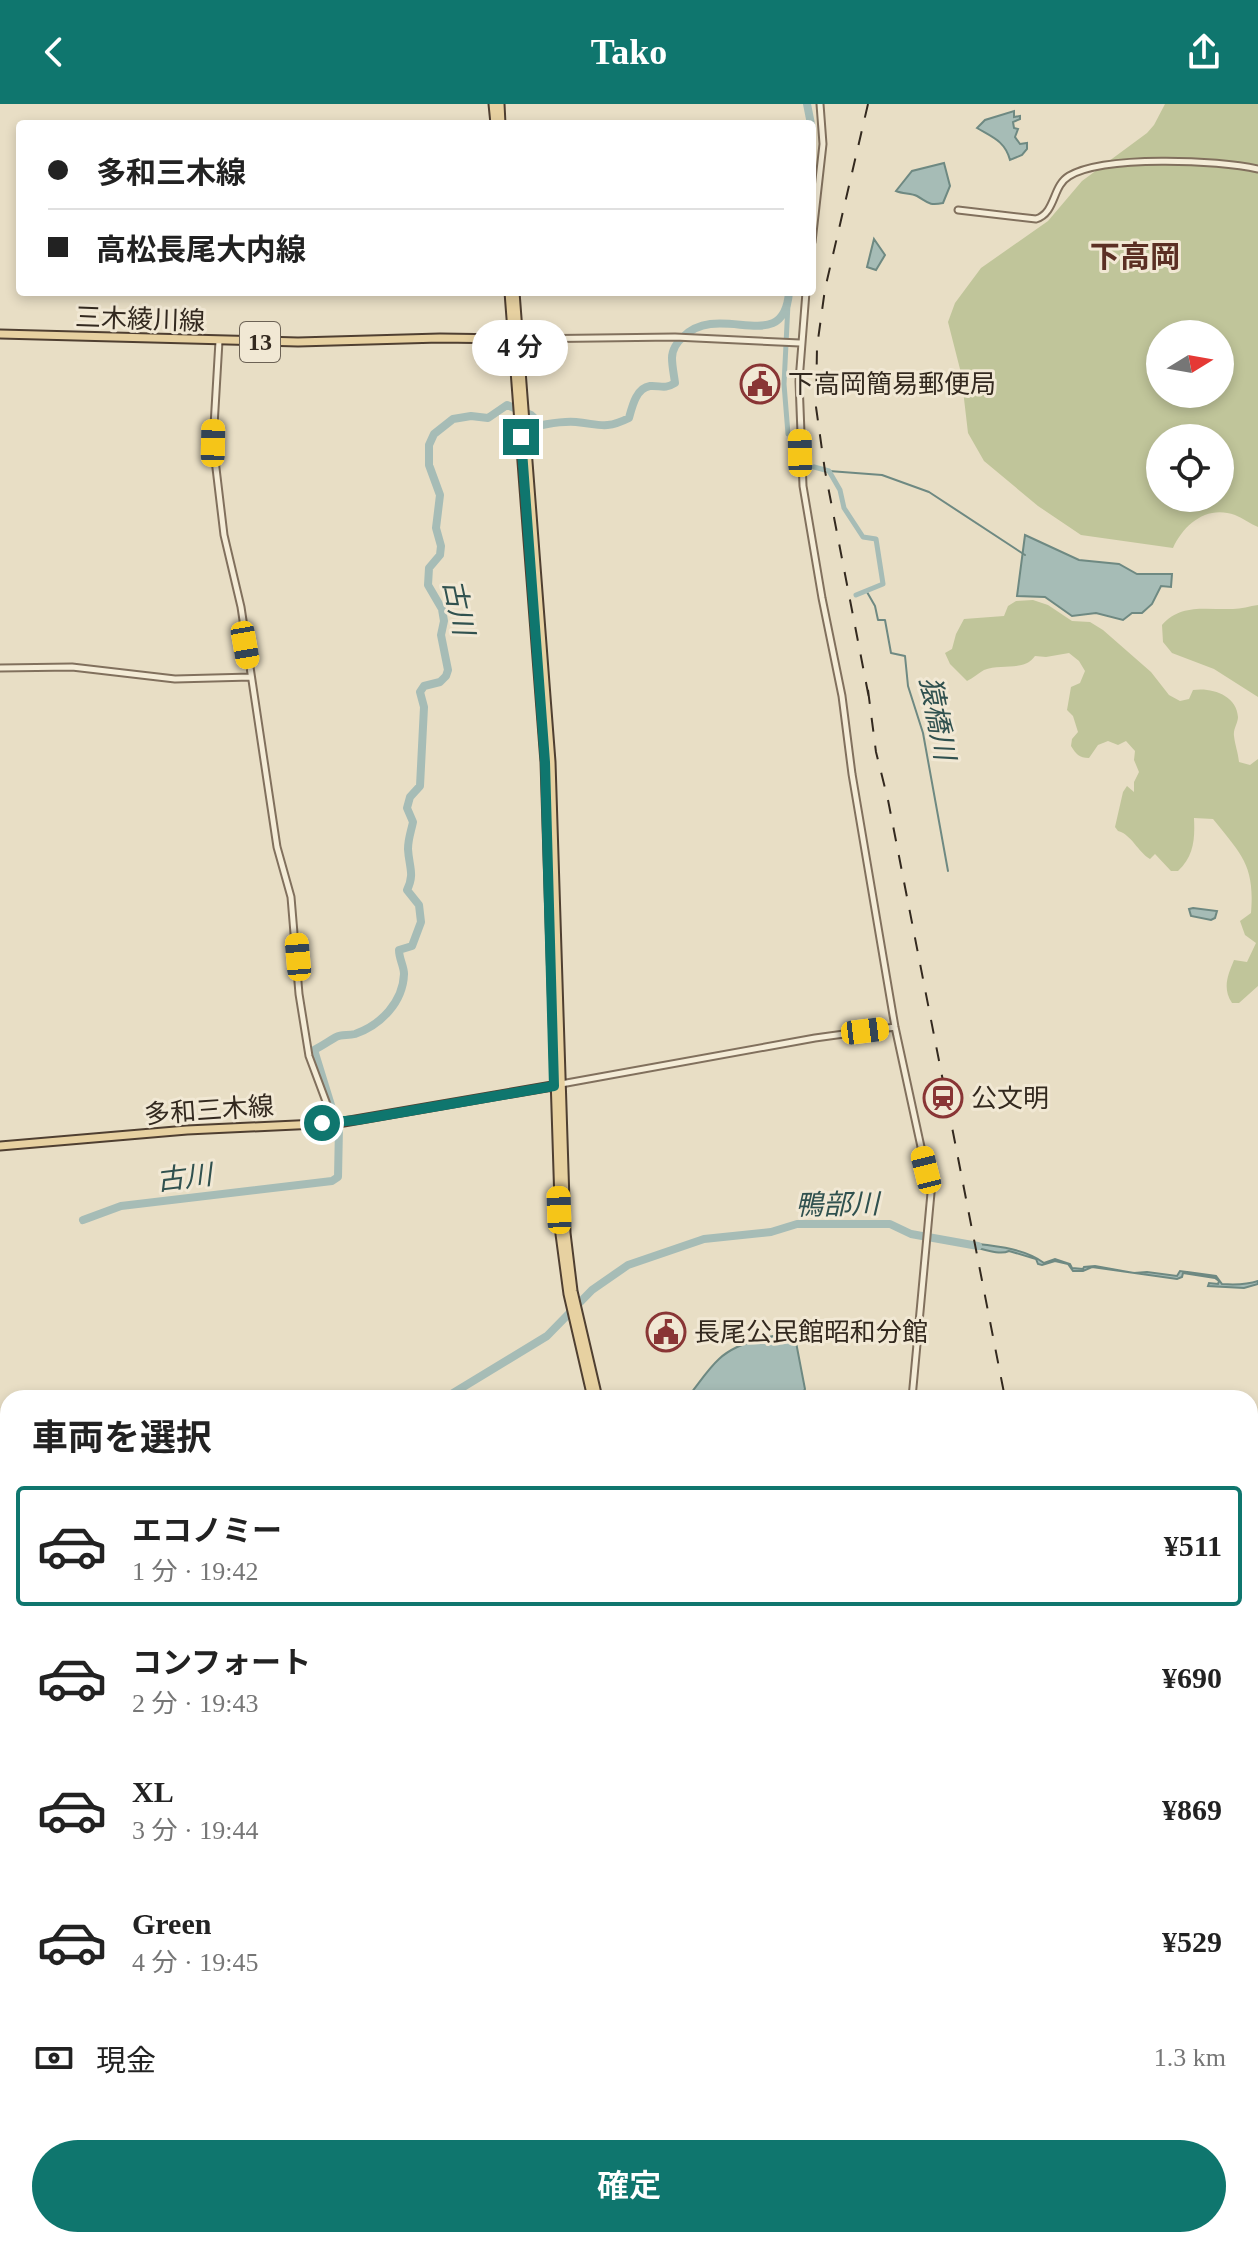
<!DOCTYPE html>
<html lang="ja">
<meta charset="utf-8">
<style>
body{margin:0;font-family:"Times New Roman","Noto Sans JP",serif;background:#f6f6f6;color:#222;height:100vh;display:flex;flex-direction:column;font-size:30px;white-space:nowrap}
*{box-sizing:border-box;margin:0}
p{font-size:26px;color:#767676}
.icon{flex:none;width:44px;height:44px;fill:none;stroke:currentColor;stroke-width:2;stroke-linecap:round;stroke-linejoin:round}
.map{position:relative;flex:1;overflow:hidden}
.side{position:absolute;left:0px;top:1286px;width:1258px;height:858px;display:flex;flex-direction:column;background:#fff;border-radius:24px 24px 0 0;box-shadow:0 4px 12px #0003}
.side>*{flex:none}
.hud{position:absolute;left:16px;top:16px;width:800px;height:176px;border-radius:8px;box-shadow:0 4px 12px #0003;display:grid;align-content:center;height:176px;padding:0 32px;background:#fff}
.needle{width:52px;rotate:79deg}
.buttons{position:absolute;left:1146px;top:216px;display:grid;gap:16px}
.buttons a{display:grid;place-items:center;width:88px;height:88px;border-radius:50%;background:#fff;box-shadow:0 4px 12px #0003;font-size:40px}
.end{position:absolute;width:36px;height:36px;margin:-18px;border:10px solid #0f766e;background:#fff;box-shadow:0 0 0 4px #fff}
.from{border-radius:50%}
.bubble{position:absolute;height:56px;border-radius:28px;background:#fff;box-shadow:0 4px 12px #0003;font-size:26px;font-weight:600;line-height:56px;text-align:center}
.car{position:absolute;width:24px;height:48px;margin:-24px -12px;border-radius:10px;box-shadow:0 0 6px 2px #0007;background:linear-gradient(#f5c518 24%,#345 0 40%,#f5c518 0 76%,#345 0 86%,#f5c518 0)}
.hud b{display:flex;align-items:center;gap:28px;height:76px;font-size:30px}
.hud b+b{border-top:2px solid #e0e0e0}
.hud i{width:20px;height:20px;background:#222}
ul{padding:0;list-style:none}
li{display:flex;align-items:center;gap:24px;height:120px;margin:0 16px 12px;padding:0 16px;border:4px solid transparent;border-radius:8px}
li div{flex:1}
li b{display:block;font-size:30px}
li em{font-style:normal;font-weight:600}
li.on{border-color:#0f766e}
li>.icon{width:72px;height:72px;stroke-width:1.5}
h2{padding:0 32px;font-size:36px;line-height:96px}
.pay{display:flex;align-items:center;gap:20px;height:88px;padding:0 32px;font-size:30px}
.pay p{margin-inline-start:auto}
.cta{display:flex;gap:16px;margin-top:auto;padding:16px 32px}
.cta a{flex:1;height:92px;border-radius:48px;background:#0f766e;color:#fff;font-size:32px;font-weight:600;line-height:92px;text-align:center}
header{display:flex;justify-content:space-between;align-items:center;height:104px;padding:0 32px;background:#0f766e;color:#fff;font-size:36px;font-weight:600}
.map>svg:first-child{display:block}
</style>
<header><svg class="icon" aria-label="back" viewBox="0 0 24 24"><path d="M15 5l-7 7 7 7"/></svg>Tako<svg class="icon" aria-label="share" viewBox="0 0 24 24"><path d="M12 15V3M7 8l5-5 5 5M5 13v7h14v-7"/></svg></header>
<div class="map">
<svg width="1258" height="2143" viewBox="0 0 1258 2143">
<rect width="100%" height="100%" fill="#e8dec5"/>
<path fill="#c0c59a" fill-rule="evenodd" d="M1165,0H1258V423C1250,420 1243,414 1235,411C1207,401 1184,420 1173,444L1081,431L1038,402L984,357L968,329L961,269L948,218L955,199L981,164L1048,117L1082,77L1147,29L1154,21ZM1160,230H1220V290H1160ZM1160,334H1220V394H1160Z
M1033,496L1048,501L1072,517L1090,518L1103,526L1151,568L1169,591L1180,597L1189,595L1193,586C1211,583 1237,591 1238,613C1238,619 1233,625 1234,632C1235,641 1238,648 1239,658L1250,661L1258,655V882L1239,899H1232C1222,884 1228,871 1234,856L1247,858L1256,839L1245,831L1240,817L1251,809C1255,761 1241,750 1213,715L1194,714C1195,735 1194,752 1178,767H1171L1155,750L1150,755C1138,748 1131,730 1118,727L1115,723L1123,688L1127,682L1134,688V678L1139,668L1134,656L1135,647L1126,637L1118,641L1108,637L1098,641L1089,654C1079,654 1076,650 1071,642L1072,635L1078,628L1073,612L1067,606L1071,583L1080,579L1085,567L1079,557L1069,549L1046,553L1035,552C1024,568 1001,559 984,566C979,569 973,574 967,577L950,560L945,549L952,545L956,530L964,515L1004,512L1008,502L1016,497Z
M1258,501V593L1214,565L1172,549L1163,538L1162,521C1181,499 1207,506 1233,505C1241,505 1250,502 1258,501Z"/>
<path fill="#a6bcb6" stroke="#6e8982" stroke-width="2" d="M1014,7V13L1020,12V15L1013,18L1014,24L1018,25L1015,33L1020,40L1027,39V45L1022,51L1010,56C1005,37 992,33 977,24L985,16Z
M944,59L950,82L943,99C928,102 928,98 917,92C911,89 903,90 896,87L912,67Z
M874,135L885,151L876,166L867,163Z
M1025,431L1079,456L1119,460L1137,470H1172L1171,483L1161,482L1152,500L1142,509H1132L1123,516L1096,509L1072,512L1045,493L1017,492Z
M1193,804L1217,807L1215,814L1211,816L1191,812L1189,805Z
M969,1139C995,1142 1024,1144 1044,1159L1055,1155L1070,1160L1072,1164L1083,1165L1084,1163L1095,1162L1134,1169L1147,1168L1177,1172L1180,1167L1216,1172L1222,1180C1236,1181 1246,1181 1258,1177V1180L1244,1184L1208,1182L1209,1179L1218,1180L1219,1177L1215,1174L1183,1169L1182,1173L1177,1175L1092,1163L1083,1167H1073L1068,1160L1055,1157L1042,1161L1038,1160L1036,1155L1009,1147C999,1152 981,1144 969,1142Z
M791,1229L795,1233L805,1285L801,1292L687,1294C698,1281 707,1266 719,1255C737,1238 768,1232 791,1229Z"/>
<g fill="none" stroke-linecap="round" stroke-linejoin="round">
<path stroke="#6e8982" stroke-width="2" d="M829,367L882,371L929,388L1025,451
M867,488L875,502L878,516H885L891,549L905,552L908,582L923,629L948,767
M1250,1496L1258,1494
M1258,1630L1253,1631L1258,1656"/>
<path stroke="#a6bcb6" stroke-width="5" d="M788,330L784,280L788,200
M814,363L829,367L840,386L844,404L863,433L876,435L883,480L856,491"/>
<path stroke="#a6bcb6" stroke-width="8" d="M807,0L811,20
M812,24V65
M334,1011L314,946C322,942 329,937 336,933C342,930 348,932 355,930C381,921 403,898 404,870C404,862 399,855 399,846L412,842L421,818L419,801L407,786C415,770 409,763 408,745C408,735 411,728 413,718L407,704L410,693L420,682L424,603L420,588L424,582L440,578L446,572L448,566L441,531L444,517L442,505L428,481L429,464L440,451L441,442L436,424L440,391L429,361V341L434,330L453,315L471,312L488,314L507,301L531,311L542,321C554,319 563,317 576,318C599,320 605,326 629,314C632,303 636,284 650,282C660,281 664,286 675,279C674,271 672,262 672,254C672,246 677,238 683,233C720,196 784,254 789,188
M83,1116L121,1102L332,1077L338,1073L339,1023
M445,1294L547,1232L592,1186L628,1161L704,1135L771,1128L797,1120H890L911,1130L978,1142
M1250,1666L1258,1665
M0,1731L8,1716
M1250,2116L1258,2113
M1119,2143L1136,2136"/>
<defs>
<path id="minor" d="M958,106L1036,115C1056,109 1052,82 1069,72C1104,51 1218,56 1258,65
M812,138L823,40L820,0
M806,188L799,277L803,382L822,494L842,592L852,670L895,923L931,1089L912,1294
M519,235L675,233L800,239
M219,237L213,339L224,431L241,503L277,743L291,793L299,890L309,952L334,1019
M0,564L72,563L175,575L251,573
M561,980L815,934L895,923
M0,1828L8,1826
M1038,2136L1040,2143"/>
<path id="major" d="M493,0L495,20
M500,0L501,20
M509,188L545,658L560,1130L568,1190L592,1294
M515,188L551,658L566,1129L573,1187L598,1294
M0,230L298,238L440,234L517,235
M0,1042L187,1026L338,1019L558,981
M1250,1816L1258,1815
M0,1997L8,1996
M784,2136L785,2143
M789,2136L790,2143"/>
</defs>
<use href="#minor" stroke="#81705d" stroke-width="9"/>
<use href="#major" stroke="#4f3f31" stroke-width="11"/>
<use href="#minor" stroke="#f4ecd7" stroke-width="5"/>
<use href="#major" stroke="#e7d1a1" stroke-width="7"/>
<path stroke="#33291f" stroke-width="2" stroke-dasharray="14 14" stroke-linecap="butt" d="M868,0L825,185L817,243L816,303L825,367L869,594
M868,586L876,648L888,696L1005,1294"/>
</g>
<g fill="none" stroke-linecap="round" stroke-linejoin="round">
<path stroke="#0f766e" stroke-width="10" d="M322,1019L357,1016L554,982L545,658L521,333"/>
</g>
<defs>
<symbol id="civic-ring" viewBox="-11 -11 22 22"><circle r="9.5" fill="#f1e8d4" stroke="#893535" stroke-width="1.5"/><path d="M-.6-6.5H3V-4.5H.6V-3L4-1V1h2V6H-6V1h2V-1L-.6-3ZM-1.2 2.5V6h2.4V2.5Z" fill="#893535"/></symbol>
<symbol id="station-ring" viewBox="-11 -11 22 22"><circle r="9.5" fill="#f1e8d4" stroke="#893535" stroke-width="1.5"/><path d="M-3-6H3Q5-6 5-4V2Q5 4 3 4L4.5 6H3L1.5 4h-3L-3 6H-4.5L-3 4Q-5 4-5 2V-4Q-5-6-3-6ZM-3.5-4v3h7v-3ZM-3.5 1v1.5H-2V1ZM2 1v1.5H3.5V1Z" fill="#893535"/></symbol>
</defs>
<g fill-rule="evenodd">
<use href="#civic-ring" x="738" y="258" width="44" height="44"/>
<use href="#station-ring" x="921" y="972" width="44" height="44"/>
<use href="#civic-ring" x="644" y="1206" width="44" height="44"/>
</g>
<g text-anchor="middle" stroke-width="6" stroke-linejoin="round" paint-order="stroke">
<rect fill="#f1e8d4" stroke="#6c6255" stroke-width="2" x="240" y="218" width="40" height="40" rx="6"/>
<g font-size="24" font-weight="bold" fill="#33291f">
<text x="260" y="246">13</text>
</g>
<g font-size="26" fill="#33291f" stroke="#f1e8d4">
<text transform="translate(140 215) rotate(2)" y="9">三木綾川線</text>
<text transform="translate(209 1006) rotate(-4)" y="9">多和三木線</text>
</g>
<g font-size="26" fill="#33291f" stroke="#f1e8d4" text-anchor="start">
<text x="788" y="289">下高岡簡易郵便局</text>
<text x="971" y="1003">公文明</text>
<text x="694" y="1237">長尾公民館昭和分館</text>
</g>
<g font-size="28" font-style="italic" fill="#30514f" stroke="#f1e8d4">
<text transform="translate(459 503) rotate(78)" y="10">古川</text>
<text transform="translate(938 614) rotate(79)" y="10">猿橋川</text>
<text transform="translate(184 1073) rotate(-7)" y="10">古川</text>
<text transform="translate(837 1100) rotate(-1)" y="10">鴨部川</text>
</g>
<g font-size="30" font-weight="bold" fill="#5b2f24" stroke="#f1e8d4">
<text x="1135" y="163">下高岡</text>
</g>
</g>
</svg>
<div class="buttons">
<a><svg class="needle" viewBox="-14 -14 28 28"><path d="M0-13l5 13h-10z" fill="#e53935"/><path d="M0 13l5-13h-10z" fill="#767676"/></svg></a>
<a><svg class="icon" aria-label="locate" viewBox="0 0 24 24"><circle cx="12" cy="12" r="6"/><path d="M12 2v4M12 18v4M2 12h4M18 12h4"/></svg></a>
</div>
<i class="end from" style="left:322px;top:1019px"></i>
<i class="end" style="left:521px;top:333px"></i>
<div class="bubble" style="left:472px;top:216px;width:96px">4 分</div>
<i class="car" style="left:213px;top:339px;rotate:1deg"></i>
<i class="car" style="left:800px;top:349px;rotate:359deg"></i>
<i class="car" style="left:245px;top:541px;rotate:170deg"></i>
<i class="car" style="left:298px;top:853px;rotate:355deg"></i>
<i class="car" style="left:865px;top:927px;rotate:83deg"></i>
<i class="car" style="left:926px;top:1066px;rotate:346deg"></i>
<i class="car" style="left:559px;top:1106px;rotate:358deg"></i>
<div class="hud">
<b><i class="from"></i>多和三木線</b>
<b><i></i>高松長尾大内線</b>
</div>
<section class="side">
<h2>車両を選択</h2>
<ul>
<li class="on"><svg class="icon" aria-label="car" viewBox="0 0 24 24"><path d="M5 17H2v-5l4-1 3-4h7l3 4 3 1v5h-3M9 17h6M6 11h13"/><circle cx="7" cy="17" r="2"/><circle cx="17" cy="17" r="2"/></svg><div><b>エコノミー</b><p>1 分 · 19:42</p></div><em>¥511</em></li>
<li><svg class="icon" aria-label="car" viewBox="0 0 24 24"><path d="M5 17H2v-5l4-1 3-4h7l3 4 3 1v5h-3M9 17h6M6 11h13"/><circle cx="7" cy="17" r="2"/><circle cx="17" cy="17" r="2"/></svg><div><b>コンフォート</b><p>2 分 · 19:43</p></div><em>¥690</em></li>
<li><svg class="icon" aria-label="car" viewBox="0 0 24 24"><path d="M5 17H2v-5l4-1 3-4h7l3 4 3 1v5h-3M9 17h6M6 11h13"/><circle cx="7" cy="17" r="2"/><circle cx="17" cy="17" r="2"/></svg><div><b>XL</b><p>3 分 · 19:44</p></div><em>¥869</em></li>
<li><svg class="icon" aria-label="car" viewBox="0 0 24 24"><path d="M5 17H2v-5l4-1 3-4h7l3 4 3 1v5h-3M9 17h6M6 11h13"/><circle cx="7" cy="17" r="2"/><circle cx="17" cy="17" r="2"/></svg><div><b>Green</b><p>4 分 · 19:45</p></div><em>¥529</em></li>
</ul>
<div class="pay"><svg class="icon" aria-label="cash" viewBox="0 0 24 24"><path d="M3 7h18v10H3z"/><circle cx="12" cy="12" r="2"/></svg>現金<p>1.3 km</p></div>
<div class="cta"><a>確定</a></div>
</section>
</div>
